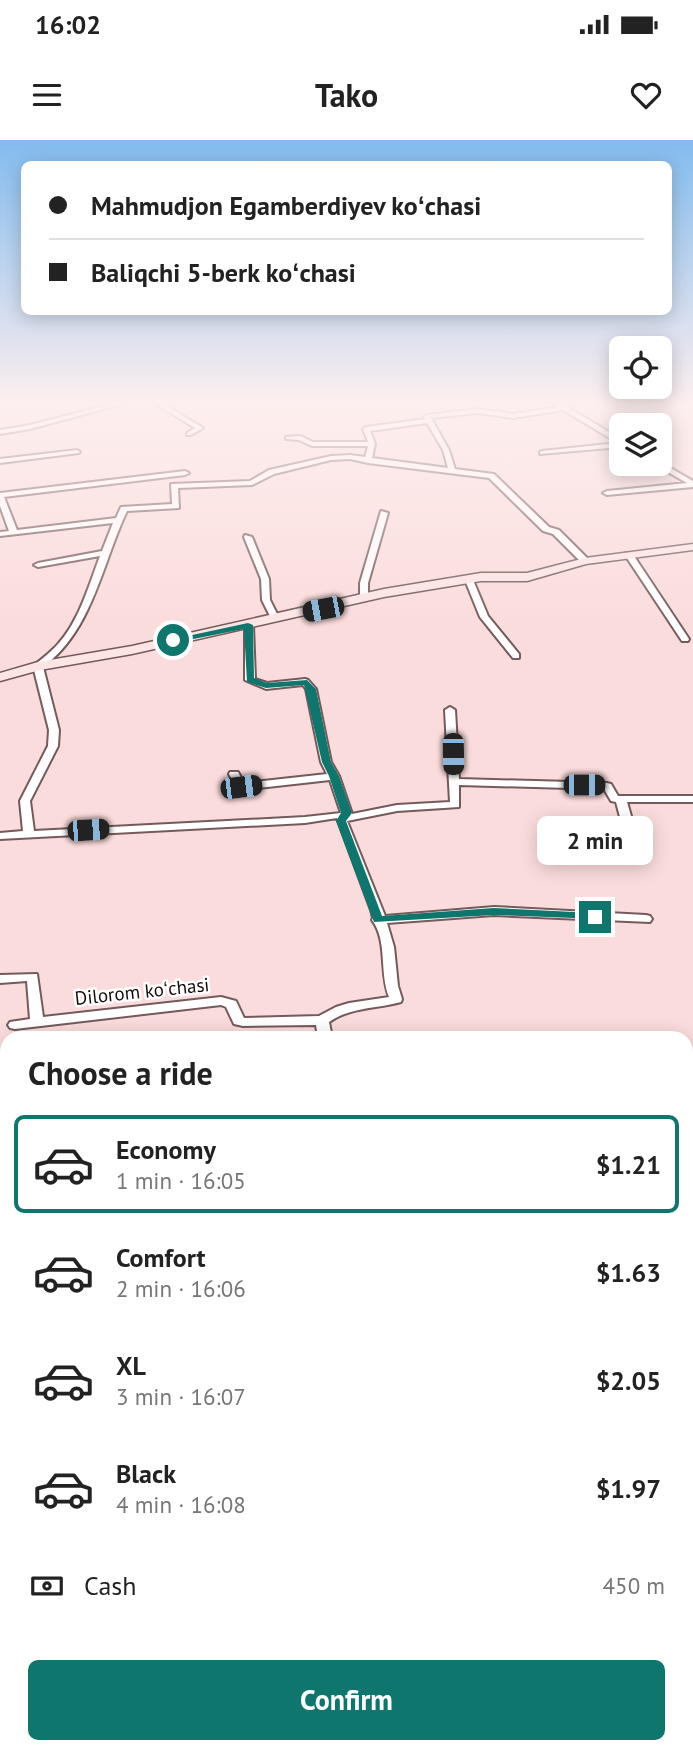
<!DOCTYPE html>
<meta charset="utf-8">
<style>
body{margin:0;font-family:"PT Sans",sans-serif;background:#f6f6f6;color:#222;height:100vh;display:flex;flex-direction:column;font-size:26px;white-space:nowrap}
*{box-sizing:border-box;margin:0}
p{font-size:23px;color:#767676}
.icon{flex:none;width:38px;height:38px;fill:none;stroke:currentColor;stroke-width:2;stroke-linecap:round;stroke-linejoin:round}
.map{position:relative;flex:1;overflow:hidden}
.details{position:absolute;left:0px;top:891px;width:693px;height:723px;display:flex;flex-direction:column;background:#fff;border-radius:21px 21px 0 0;box-shadow:0 4px 18px #0003}
.details>*{flex:none}
.hud{position:absolute;left:21px;top:21px;width:651px;height:154px;border-radius:10px;box-shadow:0 4px 18px #0003;display:grid;align-content:center;height:154px;padding:0 28px;background:#fff}
.buttons{position:absolute;left:609px;top:196px;display:grid;gap:14px}
.buttons a{display:grid;place-items:center;width:63px;height:63px;border-radius:10px;background:#fff;box-shadow:0 4px 18px #0003;font-size:35px}
.end{position:absolute;width:32px;height:32px;margin:-16px;border:9px solid #0f766e;background:#fff;box-shadow:0 0 0 4px #fff}
.from{border-radius:50%}
.bubble{position:absolute;height:49px;border-radius:10px;background:#fff;box-shadow:0 4px 18px #0003;font-size:23px;font-weight:600;line-height:49px;text-align:center}
.car{position:absolute;width:21px;height:42px;margin:-21px -10px;border-radius:9px;box-shadow:0 0 5px 2px #0007;background:linear-gradient(#222 24%,#8ab4d8 0 40%,#222 0 76%,#8ab4d8 0 86%,#222 0)}
.hud b{display:flex;align-items:center;gap:24px;height:66px;font-size:26px}
.hud b+b{border-top:2px solid #e0e0e0}
.hud i{width:18px;height:18px;background:#222}
ul{padding:0;list-style:none}
li{display:flex;align-items:center;gap:21px;height:98px;margin:0 14px 10px;padding:0 14px;border:4px solid transparent;border-radius:10px}
li div{flex:1}
li b{display:block;font-size:26px}
li em{font-style:normal;font-weight:600}
li.current{border-color:#0f766e}
li>.icon{width:63px;height:63px;stroke-width:1.5}
h2{padding:0 28px;font-size:32px;line-height:84px}
.pay{display:flex;align-items:center;gap:18px;height:77px;padding:0 28px;font-size:26px}
.pay p{margin-inline-start:auto}
.action{display:flex;gap:14px;margin-top:auto;padding:14px 28px}
.action a{flex:1;height:80px;border-radius:10px;background:#0f766e;color:#fff;font-size:28px;font-weight:600;line-height:80px;text-align:center}
.status{display:flex;justify-content:space-between;align-items:center;height:49px;padding:0 35px;background:#fff;direction:ltr}
.status svg{height:19px;fill:currentColor}
header{display:flex;justify-content:space-between;align-items:center;height:91px;padding:0 28px;background:#fff;font-size:32px;font-weight:600}
.map>svg:first-child{display:block}
</style>
<div class="status"><b>16:02</b><svg viewBox="0 0 49 12"><path d="M0 12V9h3v3zM5 12V6h3v6zM10 12V3h3v9zM15 12V0h3v12zM26 1h20v11H26zM47 4h2v5h-2z"/></svg></div>
<header><svg class="icon" aria-label="menu" viewBox="0 0 24 24"><path d="M4 6h16M4 12h16M4 18h16"/></svg>Tako<svg class="icon" aria-label="heart" viewBox="0 0 24 24"><path d="M12 20l-8-8c-3-5 5-10 8-4 3-6 11-1 8 4z"/></svg></header>
<div class="map">
<svg width="693" height="1612" viewBox="0 0 693 1612">
<rect width="100%" height="100%" fill="#fbdcdc"/>
<g fill="none" stroke-linecap="round" stroke-linejoin="round">
<defs>
<path id="street" d="M128,260H137L30,289L0,294V290L30,285Z
M150,260H157L203,288L191,295H187V293L195,288Z
M548,260H555L621,299V307L540,314V312L542,311L618,303L563,270L513,278L478,273L431,278L449,310L455,329L494,334L549,387L559,390L588,419V423H582L553,394L543,391L489,338L368,323L350,319L331,320L274,334L252,345L178,348L179,368L127,371C102,423 93,490 43,527L59,590L58,606L30,661L34,691L305,677L341,673L330,640L241,650L237,649L229,634L230,632H238L244,643L327,634L321,622L306,549L303,545L266,549L245,540V485L249,482L253,485L255,539L267,543L305,539L308,540L316,549L331,622L339,636L352,674L397,665L450,662L445,570L450,567L455,570L459,639L607,643L611,644L618,656H693V662H627L643,718L637,721L631,718L616,662L611,661L604,649L459,645V667L397,671L347,681L385,776L494,767L646,775L650,776L652,779L650,782L494,775L387,783L394,807L398,846L402,859L401,862C376,869 350,867 329,882L332,898H318L316,885L243,886L234,884L226,867L221,865L15,889L10,888L8,885L10,882L30,879L27,841L0,843V835L37,834L43,877L221,857L236,861L244,878L319,876L336,867L349,863L389,857C379,833 388,801 372,780L373,778L371,770L337,678L305,683L0,699V693L23,691L20,661L48,606L49,590L33,526C39,521 45,517 50,512C77,489 88,448 100,416L38,427L34,425L38,423L102,411L113,383L0,396V392L9,391L0,366V353L185,331L189,333L185,335L4,357L17,390L116,378L121,367L172,364L171,344L250,341L269,330L331,316L350,315L365,317L368,306H312L299,300L286,299V297L300,296L313,302H368L363,289L366,287L425,279L424,277L427,275L478,269L513,274L558,267ZM427,283L443,310L448,328L372,318L375,304L370,291Z
M77,310L80,312L79,313L0,323V319Z
M660,322L693,341V347L607,355L603,353L607,351L687,343L654,324Z
M381,371L388,373L368,443V458L364,461L360,458V443Z
M245,395L252,397L269,439L270,460L279,478L278,480H272L262,460L261,439L244,397Z
M626,413H632L689,499L688,501H682L625,415Z
M466,438L473,440L488,476L519,514V518H513L480,477L465,440Z
M686,1566L693,1569V1612H683L682,1606H686Z
M166,1606H186V1612H166Z"/>
<path id="secondary" d="M693,404V410L586,424L527,441H481L384,457L132,514L40,530L0,541V533L38,522L132,506L384,449L481,433H527L585,418Z"/>
</defs>
<use href="#street" stroke="#745a5a" stroke-width="4"/>
<use href="#secondary" stroke="#745a5a" stroke-width="3"/>
<use href="#street" fill="#fff" fill-rule="evenodd"/>
<use href="#secondary" fill="#fbe5e5" fill-rule="evenodd"/>
</g>
<linearGradient id="sky" x2="0" y2="1"><stop stop-color="#82bbee"/><stop offset="0.54" stop-color="#fdefef"/><stop offset="1" stop-color="#fdefef" stop-opacity="0"/></linearGradient>
<rect width="693" height="485" fill="url(#sky)"/>
<path fill="#0f766e" d="M248,483L253,485L254,538L267,543L307,540L316,549L331,622L339,636L352,673L346,681L382,776L494,768L595,773L599,774V779L494,775L374,782L336,681L341,673L329,636L322,622L304,545L266,548L247,542L244,489L173,503L169,500Z"/>
<g text-anchor="middle" stroke-width="5" stroke-linejoin="round" paint-order="stroke">
<g font-size="19" fill="#140a0a" stroke="#fff">
<text transform="translate(142 851) rotate(-6)" y="7">Dilorom koʻchasi</text>
</g>
</g>
</svg>
<div class="buttons">
<a><svg class="icon" aria-label="locate" viewBox="0 0 24 24"><circle cx="12" cy="12" r="6"/><path d="M12 2v4M12 18v4M2 12h4M18 12h4"/></svg></a>
<a><svg class="icon" aria-label="layers" viewBox="0 0 24 24"><path d="M12 4l9 5-9 5-9-5zM3 14l9 5 9-5"/></svg></a>
</div>
<i class="end from" style="left:173px;top:500px"></i>
<i class="end" style="left:595px;top:777px"></i>
<div class="bubble" style="left:537px;top:676px;width:116px">2 min</div>
<i class="car" style="left:323px;top:469px;rotate:259deg"></i>
<i class="car" style="left:453px;top:614px;rotate:179deg"></i>
<i class="car" style="left:584px;top:645px;rotate:90deg"></i>
<i class="car" style="left:241px;top:647px;rotate:83deg"></i>
<i class="car" style="left:88px;top:690px;rotate:86deg"></i>
<div class="hud">
<b><i class="from"></i>Mahmudjon Egamberdiyev koʻchasi</b>
<b><i></i>Baliqchi 5-berk koʻchasi</b>
</div>
<section class="details">
<h2>Choose a ride</h2>
<ul>
<li class="current"><svg class="icon" aria-label="car" viewBox="0 0 24 24"><path d="M5 17H2v-5l4-1 3-4h7l3 4 3 1v5h-3M9 17h6M6 11h13"/><circle cx="7" cy="17" r="2"/><circle cx="17" cy="17" r="2"/></svg><div><b>Economy</b><p>1 min · 16:05</p></div><em>$1.21</em></li>
<li><svg class="icon" aria-label="car" viewBox="0 0 24 24"><path d="M5 17H2v-5l4-1 3-4h7l3 4 3 1v5h-3M9 17h6M6 11h13"/><circle cx="7" cy="17" r="2"/><circle cx="17" cy="17" r="2"/></svg><div><b>Comfort</b><p>2 min · 16:06</p></div><em>$1.63</em></li>
<li><svg class="icon" aria-label="car" viewBox="0 0 24 24"><path d="M5 17H2v-5l4-1 3-4h7l3 4 3 1v5h-3M9 17h6M6 11h13"/><circle cx="7" cy="17" r="2"/><circle cx="17" cy="17" r="2"/></svg><div><b>XL</b><p>3 min · 16:07</p></div><em>$2.05</em></li>
<li><svg class="icon" aria-label="car" viewBox="0 0 24 24"><path d="M5 17H2v-5l4-1 3-4h7l3 4 3 1v5h-3M9 17h6M6 11h13"/><circle cx="7" cy="17" r="2"/><circle cx="17" cy="17" r="2"/></svg><div><b>Black</b><p>4 min · 16:08</p></div><em>$1.97</em></li>
</ul>
<div class="pay"><svg class="icon" aria-label="cash" viewBox="0 0 24 24"><path d="M3 7h18v10H3z"/><circle cx="12" cy="12" r="2"/></svg>Cash<p>450 m</p></div>
<div class="action"><a>Confirm</a></div>
</section>
</div>
